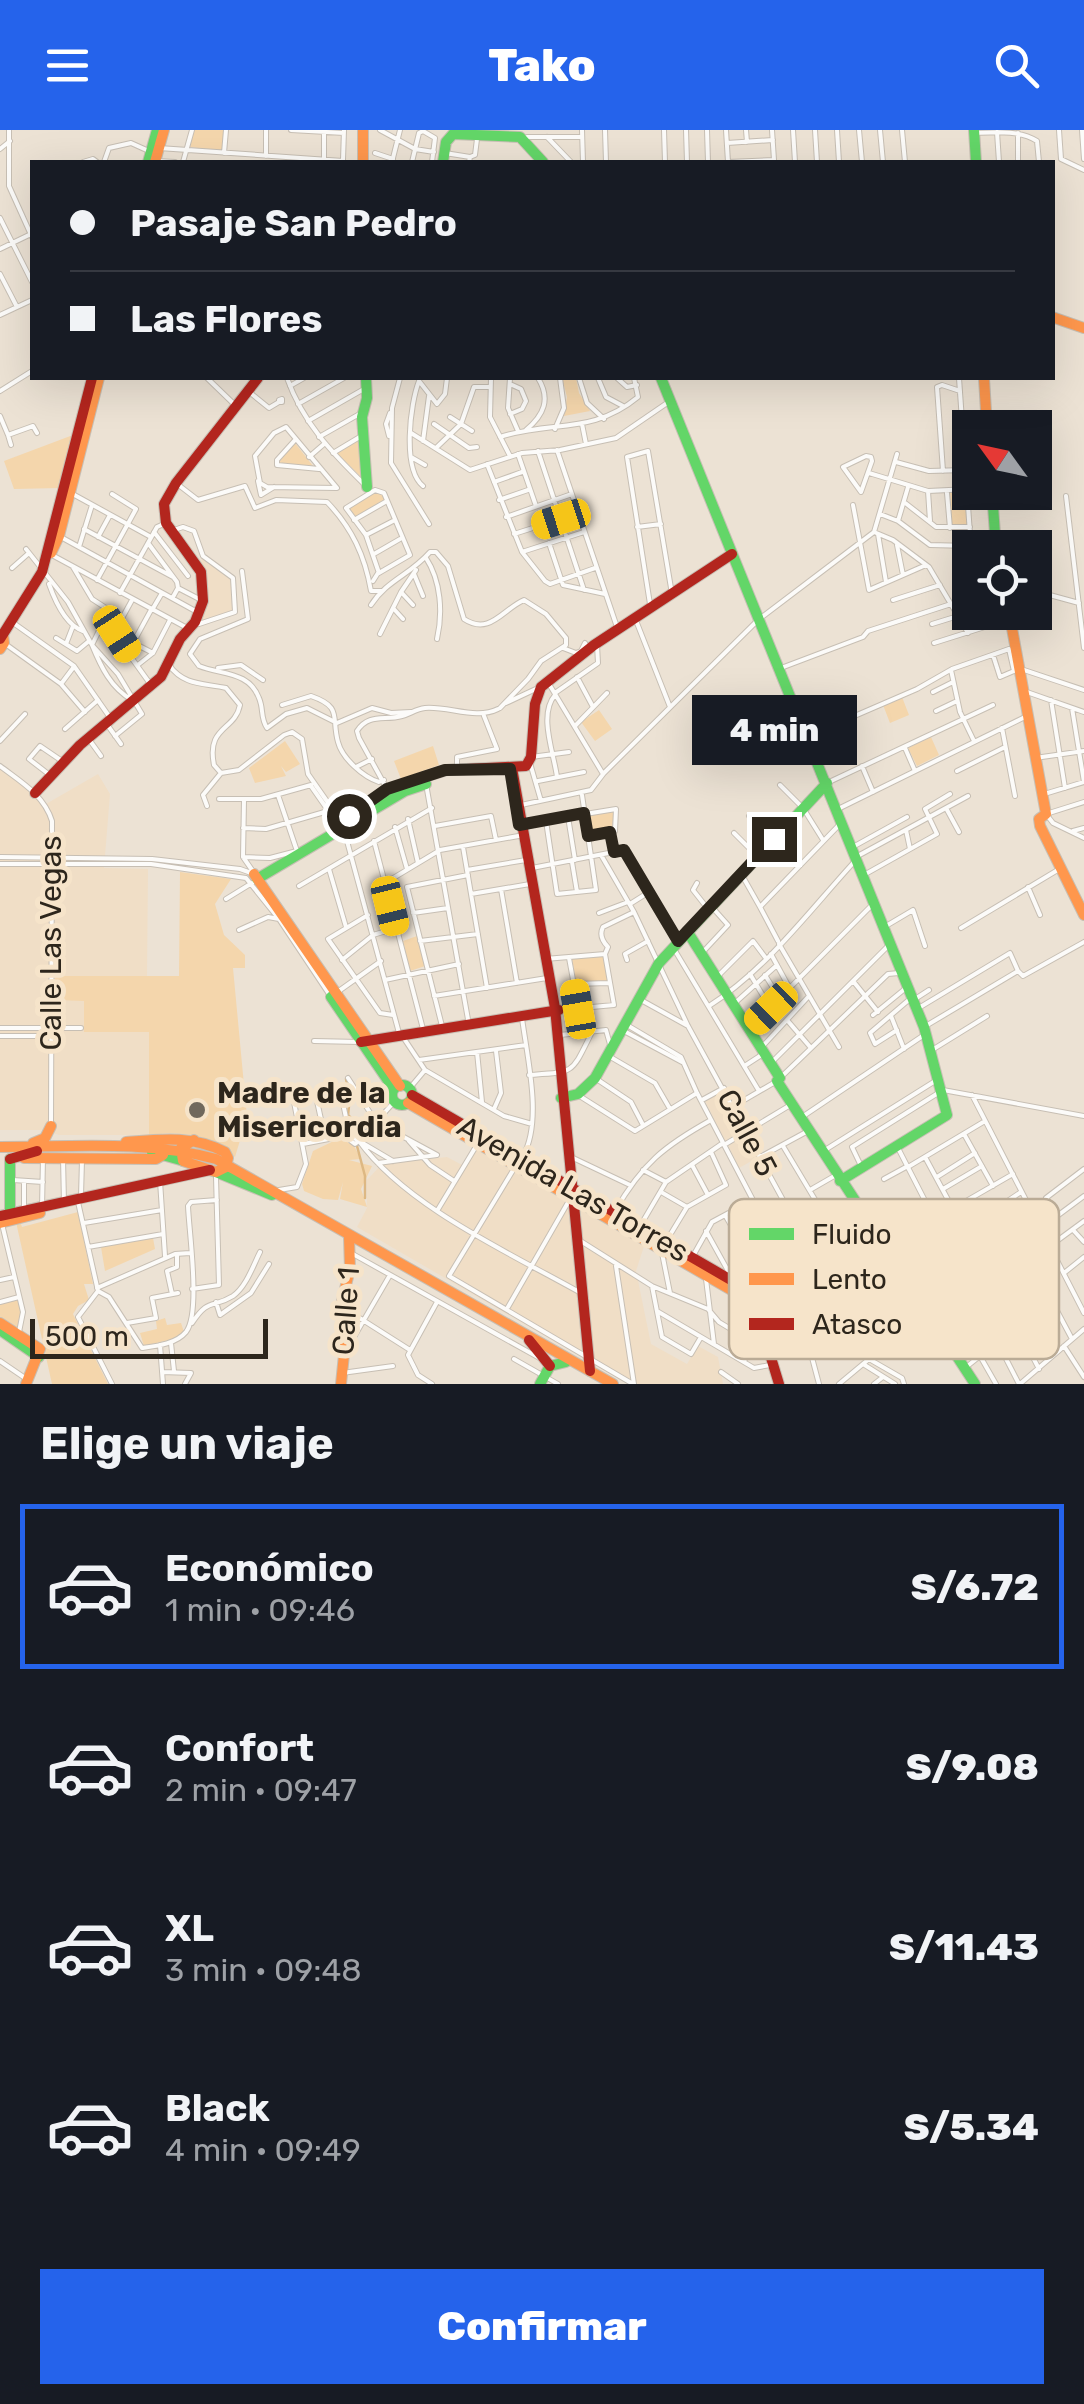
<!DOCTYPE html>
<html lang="es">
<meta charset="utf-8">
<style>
body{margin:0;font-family:Rubik,sans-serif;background:#20242c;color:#f1f3f6;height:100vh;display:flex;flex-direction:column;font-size:38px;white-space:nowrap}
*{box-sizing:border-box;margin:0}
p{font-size:32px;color:#9ea1a6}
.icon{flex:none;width:55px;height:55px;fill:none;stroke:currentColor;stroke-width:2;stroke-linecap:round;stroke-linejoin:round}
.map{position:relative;height:1254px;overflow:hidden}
.side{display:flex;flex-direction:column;background:#171b24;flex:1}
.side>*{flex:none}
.top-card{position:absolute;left:30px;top:30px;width:1025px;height:220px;border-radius:0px;box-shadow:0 10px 40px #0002;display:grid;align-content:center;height:220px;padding:0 40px;background:#171b24}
.needle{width:65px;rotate:303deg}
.tools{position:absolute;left:952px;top:280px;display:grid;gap:20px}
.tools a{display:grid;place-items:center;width:100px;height:100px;border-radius:0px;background:#171b24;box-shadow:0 10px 40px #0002;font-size:50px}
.scale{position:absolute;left:30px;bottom:25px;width:238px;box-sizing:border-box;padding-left:10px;border:5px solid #2d261c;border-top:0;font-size:28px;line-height:35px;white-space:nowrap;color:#2d261c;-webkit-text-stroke:8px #f6e4ca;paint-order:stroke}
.end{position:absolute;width:45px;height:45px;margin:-22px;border:12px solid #2d261c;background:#fff;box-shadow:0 0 0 5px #fff}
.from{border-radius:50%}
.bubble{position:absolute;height:70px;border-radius:0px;background:#171b24;box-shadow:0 10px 40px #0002;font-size:32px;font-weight:800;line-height:70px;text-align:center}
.car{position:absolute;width:30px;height:60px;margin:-30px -15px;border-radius:12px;box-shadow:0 0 8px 2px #0007;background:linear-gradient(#f5c518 24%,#345 0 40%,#f5c518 0 76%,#345 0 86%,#f5c518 0)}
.top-card b{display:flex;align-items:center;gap:35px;height:95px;font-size:38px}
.top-card b+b{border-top:2px solid #363941}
.top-card i{width:25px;height:25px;background:#f1f3f6}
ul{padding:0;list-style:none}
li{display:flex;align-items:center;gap:30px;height:165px;margin:0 20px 15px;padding:0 20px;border:5px solid transparent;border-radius:0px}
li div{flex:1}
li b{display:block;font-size:38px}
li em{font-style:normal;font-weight:800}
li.selected{border-color:#2563eb}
li>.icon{width:90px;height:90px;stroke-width:1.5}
h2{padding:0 40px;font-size:45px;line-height:120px}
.primary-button{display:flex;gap:20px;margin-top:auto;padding:20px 40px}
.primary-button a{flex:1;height:115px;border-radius:0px;background:#2563eb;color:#fff;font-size:40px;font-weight:800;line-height:115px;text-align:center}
header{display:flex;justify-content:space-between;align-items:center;height:130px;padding:0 40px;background:#2563eb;color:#fff;font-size:45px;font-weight:800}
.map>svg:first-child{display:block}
</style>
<header><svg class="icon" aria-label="menu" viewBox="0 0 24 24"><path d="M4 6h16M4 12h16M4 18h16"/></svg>Tako<svg class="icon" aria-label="search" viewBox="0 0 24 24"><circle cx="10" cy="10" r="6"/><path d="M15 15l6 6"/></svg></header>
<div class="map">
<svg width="1084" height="1254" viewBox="0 0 1084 1254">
<rect width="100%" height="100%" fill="#ece2d4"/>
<path fill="#f0dec6" d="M204,429L231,449L232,481L201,492L198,491L205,471L197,432Z
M0,635L46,674L98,644L110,664L104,738L148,739L147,846L55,847L84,870L149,902V1005H59L44,1000H0Z
M722,960L743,1000L725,1011L704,969Z
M745,1005L757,1028L739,1038L728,1015Z
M480,1009L639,1101L645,1113L636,1141L651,1214L687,1234L698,1216L718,1227L723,1254H628L357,1097L367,1078V1050L382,1034L447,1027L462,1035Z"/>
<path fill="#f4d6ac" d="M194,0H224L222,21L190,17Z
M562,248H576L579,263L590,281L564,286L567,267Z
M73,305L60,358L14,359L4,331Z
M362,308L363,349L337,323Z
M295,313L313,336L278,333Z
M375,362H382L386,370L355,388L348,377Z
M964,362L967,394L952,395L950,363Z
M902,567L909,585L890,593L883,575Z
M599,580L612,599L595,611L581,592Z
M931,607L939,625L917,636L908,618Z
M285,611L300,634L286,642L281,636L286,646L255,653L249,638Z
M433,616L439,635L401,649L394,631Z
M615,681L611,700L589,703L585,685Z
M180,742L231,749L215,774L224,805L245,825V838H233L247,987L235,1027C213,1004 181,1001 149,1005V902H84V871L56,870L55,846H179Z
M417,806L425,836L410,841L403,811Z
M604,826L608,851H576L572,829Z
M340,1008L354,1016L361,1029L349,1030L372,1036L361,1059L367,1077L340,1069L343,1052L338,1070L323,1069L304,1061L302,1054L313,1021Z
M78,1082L93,1154H84L89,1170L78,1176L73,1184L108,1254H52L16,1092L20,1091L22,1097Z
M153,1108L155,1119L105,1141L101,1117Z
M18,1170L22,1185L16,1202L0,1191V1174Z
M165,1188L167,1195L181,1193L184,1202L177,1208L144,1216L140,1203L157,1199L156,1191Z"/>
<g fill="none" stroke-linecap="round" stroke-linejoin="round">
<path stroke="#ddb883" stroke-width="2.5" d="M346,949L350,966L348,985L354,991L356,1005
M357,1016L365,1046V1068"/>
<defs>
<path id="street" d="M9,0V56L32,107
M291,0L344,3
M380,0L415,19L434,22
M582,0L583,32
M605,0L606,32
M664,0L665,32
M686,0L687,32
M707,0L708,32
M726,0L728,32
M746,0L747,12
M772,0L774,30
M793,0L795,32
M815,0L817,32
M837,0L839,32
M859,0L862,32
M880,0L883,32
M902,0L905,32
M1059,0L1061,29L1084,40
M1082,0L1084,29
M423,1L435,8L432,32
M997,2L999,32
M976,3C997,2 1020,0 1037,11L1039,32
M1018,3V32
M547,7L571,32
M524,10L527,7H582
M727,13L773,10
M159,18L343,31
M0,19L10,11
M224,23L226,0
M375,23L393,29
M445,23L470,27
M266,26V0
M324,30V2
M343,30L344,0
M156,31L175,32
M83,32L93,29L97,32
M104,32L109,18L131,13L151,22
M183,32L192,0
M392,32L400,0
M412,32L419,3L423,1
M469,32L470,27L475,25L477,9
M728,32L774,30
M0,88L32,152
M0,119L31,104
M0,144L17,177
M0,185L32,170
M207,248L236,276
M287,248C303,293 332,323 366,356
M400,248L392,278L391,333L429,394
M491,248L490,287L510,326
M510,248L508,278L518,301
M579,248L587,273L604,289
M598,248L606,267L623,276
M617,248L627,257L637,255
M959,248L971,418
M510,254L521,259L526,271L522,279L510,284
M290,256L304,248
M0,261L32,241
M248,261L269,278L279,272
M282,269V272H279V270Z
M298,274L344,248
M0,286L8,305L33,296L37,303
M450,287L472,301
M308,291L364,259
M434,294L469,318L477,317
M582,294L586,314
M286,297L337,358L267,357L260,353L255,326L274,303Z
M555,299L564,278L560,248
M526,300C544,285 551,269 538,248
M411,303L470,340L522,323L560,320L616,308L670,271
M8,305L11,315
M389,306L386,294L390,283
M319,307L363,282
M500,307C552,290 592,305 638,267L634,248
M295,310L277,330V335L319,339
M423,311L429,266
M436,318L461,294L474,257H490
M557,320L618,500
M538,321L584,460
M333,323L363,305
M518,324L536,376
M866,326L871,327L872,331L861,362L843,337Z
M309,327L324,314
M411,327L425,335
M896,332L929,341L965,340
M487,334L522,422L545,451L550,454L595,438
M943,341L937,257L942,255L960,261
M869,343L928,361L970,359
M258,351L261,365L274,357
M494,352L522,342
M176,353L198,370L245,356L255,378L276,370L327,372C352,398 365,426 371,461H382
M423,356C402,339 410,274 419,251L437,274L445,264L447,248
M375,360L384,363L410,425L379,443L366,405L346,378Z
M928,361L930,391
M69,362L151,407
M947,363L950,398
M1066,366L1084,518
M499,370L528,360
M904,372L936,397H970
M853,375L869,460L926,435
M880,384L898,391L930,415L970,416
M506,387L572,364
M354,390L387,371
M898,391L908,357
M637,397L661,394
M84,399L173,447
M171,401L183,397L194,401L203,426L233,448L235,482L199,494L196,492
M154,402L188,446
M874,402L893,410L929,437L968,503
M514,404L561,389
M878,404L886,452
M366,405L393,391
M59,406L199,483
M98,407L110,385
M148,413L177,452L178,458L173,467
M549,413L563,455L605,464
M897,415L903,445
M79,417L92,375
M26,419L68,472L92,515L118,544L142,584L115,606
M522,422L584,402
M374,424L400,409
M52,425L189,499
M426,428C441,451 443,483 437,509
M73,437L92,469L109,480L92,515C101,537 111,558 132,570
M12,438L29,423
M242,441L248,489L200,509L190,524L199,536C221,545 249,541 259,568C264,580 260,587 267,598L286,584L307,578L337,593L372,578L391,583L411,582
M414,444L423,466
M97,450L136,379L112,364
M373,451L378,443
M49,454C55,471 66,495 83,501
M178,458L203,471
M1035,461L1079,473
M401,462L413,475
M120,463L157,397L166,393
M893,470L940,455
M650,474L627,327L648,321L672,464
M371,475C387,450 410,445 430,422H436L448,436L464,489C490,506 503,479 524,470L546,484L566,508V515L541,531L528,549L500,578
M393,478L403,489
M152,480L162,463
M635,488L670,577
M105,491L151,555
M12,492L74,536L111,589
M932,494L958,486
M115,501L132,470
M380,504L401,462L416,440
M118,505L153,523
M56,508L77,521L89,511
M4,513L61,554L85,582
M133,513L151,480
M934,513L1010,489
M66,514L73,496
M563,518L576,523L581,521L585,513L588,520
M139,534L153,523L170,490
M169,535C184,556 204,553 226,558L240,575C235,601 206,596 214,635L221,643
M218,538L241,535L263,550
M781,538L863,507L868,501L951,474
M1021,539L1084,560
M951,540L960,582L974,611
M577,547L593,577
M61,554L73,538
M549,554L603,644
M1024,561L1084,582
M933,562L953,552
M555,563L598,533L597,515
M555,565C538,585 554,623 557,647
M1051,570L1065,658
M506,573L538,558
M282,575L311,566C343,577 331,587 338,612C342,628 363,647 379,652L384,650
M936,581L957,571
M106,593L121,614
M575,596L607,563
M1002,598L1015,666
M65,599L98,570
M806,607L917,559L952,539L1009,519L1014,541L1000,547L993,525
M88,608L101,626
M0,611L25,584
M905,618L915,641
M531,627L569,622
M1035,628L1084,621
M530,633L541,671
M0,636C21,652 44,665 52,691L51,994
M862,636L873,662
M356,637L372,629
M457,640V627L497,619L484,586
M957,641L1005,617
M221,643L239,640L284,605L292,602L302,609L308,644L331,677L345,686L353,685L387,659L422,648
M51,646L29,629L40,616L62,631
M538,651L584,642
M827,653L993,575
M426,654L469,895
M780,655L803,678L823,710
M311,656L334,689
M387,659L359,608L357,601C369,583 384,591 402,586C410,584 416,579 425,578C449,576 476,590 498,579
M278,665L297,721
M1041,665L1084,652L1072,578
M219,669H261L311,655
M244,670L243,727L252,740
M1084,672L1046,684L1053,693L1084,708
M521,675L591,660L604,643L758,490L874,402L897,324
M207,676L203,665L221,643
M330,678L344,700L399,903
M946,678L959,702
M836,680L1025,587
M749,686L774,709
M568,687L575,730
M408,689L418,733
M546,691L557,764L596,760L582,665
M524,694L616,679L615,701L590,706
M435,696L491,686L496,710
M395,697L407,739
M243,698L266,699L328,681
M906,700L910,719
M1073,701L1084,698
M610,702L614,722
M734,703L756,725
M374,711L423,899
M463,717L487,858
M851,718L907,687
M601,725L634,782L688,896L806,1112L805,1119L772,1102L766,1095L697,963L681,927L627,895
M0,727L152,729L240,739L254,744
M243,727L270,728L297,721L301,724
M854,728L968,666
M572,732L577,762
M0,734H151L246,748L279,789L331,867
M532,738L624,720L678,811
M329,739L346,797
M467,740L526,730
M862,746L937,704L925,679L950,664
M743,747L760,777
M385,753L440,720L524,705
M697,753L693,760L708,779
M299,756L432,678
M1028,757L1040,785
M501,759L517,853
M471,764L530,754
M226,769L252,753
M630,774L649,762
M413,783L448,778
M599,783L628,772
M368,785L328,809L380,883L393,885
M886,796L913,780L925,816
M961,798L1061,738
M239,800L268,787L279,789
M420,811L478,804
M778,811L760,777L841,693
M779,814L839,917
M674,819L759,961
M701,824L728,795L711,776
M771,824L790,859
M569,828L578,877
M545,829L605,824
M342,830L373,805L396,798
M627,830L625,824L648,811
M750,844L771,879
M765,845L780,869
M716,848L753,811L765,827
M385,850L459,834
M853,851L878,882
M574,854L609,853
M336,863L381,831
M434,866L547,848
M641,870L688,896
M912,871L929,860
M736,872L777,835
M709,876C766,840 810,780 855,731
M917,879L1010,823L1018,841
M559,880L614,875L605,824L608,817C603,812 599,805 603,797L634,782
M873,885L906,858
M891,886L904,919
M522,888C527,927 543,991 523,1026
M787,890L811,918
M442,896L407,757L468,745
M751,897L871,776
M924,897L1018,841L1023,846L1084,812
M0,898H81
M897,900L875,914L870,903L911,868
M624,901L682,932
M560,905L606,900L611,918
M0,906H50
M403,907L425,940L504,986L532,994
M314,911L359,912
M760,919L808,867
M932,920L987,886
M477,922L482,972
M607,925L655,953L670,979
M419,930L526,915
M770,934L889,815
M746,935L763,924
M529,945C576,942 571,944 592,902
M348,948L376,992L437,1025L378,1033
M598,950L631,972L643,995
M409,959L425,940
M341,964L351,1011L355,1014L360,1010
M578,965L635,1001L697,963
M972,965L1084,1183
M702,970L724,958
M317,971L325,1008
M734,976L777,951L888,844L899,843
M494,979L501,963L496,921
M802,987L927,903
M964,1004L993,1056
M360,1010L394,972
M359,1011C407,1077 510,1123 581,1163
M409,1011L430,1035L454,1051
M303,1014L349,1005L393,1031
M724,1015L792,974
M783,1016L832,1098L849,1109
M898,1018L1019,1254
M825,1020L940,948
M571,1027L630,1055
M760,1027L808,1001
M925,1027L953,1079
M63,1028L64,1073
M692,1035L708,1065
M515,1037L449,1146L633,1254
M908,1037L985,991
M862,1038L852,1017L943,960L1084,986
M643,1040L666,1052L723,1013
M937,1047L975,1023
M884,1049L906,1037
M13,1050L43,1052
M160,1051L165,1126
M943,1059L982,1036
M279,1060L297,1057L306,1034L294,972
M810,1060L836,1045
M661,1062L687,1077
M81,1066L82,1030
M78,1072L98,1161L78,1187L112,1254
M42,1078L43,1028
M437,1081L478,1013
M615,1081C642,1034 664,1016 711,990
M24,1082V1051
M725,1085L749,1126L825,1168
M1058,1085L1046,1068L1084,1039
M766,1092L788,1081
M84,1093L162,1080
M2,1094L23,1182L19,1202
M639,1098L666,1052
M1041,1098L1084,1066
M798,1099L824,1084
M706,1101L732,1148
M1074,1101L1084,1112
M579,1110L652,1156L708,1179L719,1192L754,1213L744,1231
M667,1110L687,1077L726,1055L711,1022
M1050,1116L1084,1091
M88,1117L163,1104
M1023,1117L1072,1209
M891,1120L935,1089L1013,1044
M351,1123L543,1230
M662,1123L670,1163
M693,1126L712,1092L753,1070
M1006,1128L1031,1176
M616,1136L634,1254
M774,1138L789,1112
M905,1140L1021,1062
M988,1140L1039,1239
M1064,1143L1084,1127
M706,1149L714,1214
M0,1150L14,1147
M734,1152L749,1126
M652,1156L662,1207L691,1224L701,1207
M97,1158L175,1124L190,1123
M192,1159L219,1155L216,1047
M98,1161L109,1167L142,1218C157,1216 176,1214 186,1202C201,1183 189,1102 188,1076L191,1072L217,1070
M916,1161L1032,1082
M172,1164L167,1141L177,1137V1126
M946,1169L971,1204
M0,1172L19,1167
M216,1172L220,1185L251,1163L269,1134
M508,1177L570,1069
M347,1180L410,1220
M657,1181L754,1238L770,1235
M928,1182L1044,1104
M127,1193L156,1188L152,1168L178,1163
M192,1193C209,1167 212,1179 233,1166C246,1157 253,1136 260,1122
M806,1205L819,1254
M171,1213L174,1241
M160,1215L163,1254
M1064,1216L1084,1247
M952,1218L988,1192
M347,1219L390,1145
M514,1229L558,1254
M773,1229L789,1222L802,1204
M0,1231L25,1248
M863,1234L869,1229L902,1248L904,1254
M863,1234L895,1254
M965,1238L980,1226L996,1254
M162,1242L191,1243L185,1254
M721,1242L738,1254
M342,1243L393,1236
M432,1254L418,1245L408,1225L437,1172
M839,1254L863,1234
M874,1254L883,1247
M1020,1254L1084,1199"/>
<path id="fast" d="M974,0L976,32
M520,7L543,32
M148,32L157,0
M443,32L446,12L453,4L520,7
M366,248L367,268L362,287L367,357
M661,248L924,897L947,985L840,1051
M992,362L996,418
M257,749L405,661L426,654
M687,801L780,948
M336,863L331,867L391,955L392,963
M777,951L975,1254
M392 965a10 10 0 1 1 20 0a10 10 0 1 1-20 0Z
M561,968L578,964L595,948L659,833L827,653
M152,1022L184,1031
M10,1029V1085
M216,1042L272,1065
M0,1200L39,1227
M540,1254L550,1236L566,1232"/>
<path id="slow" d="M363,0V32
M155,32L164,0
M1052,187L1084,198
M984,248L987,298
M51,423L59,406L99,248
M1009,482L1046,684L1039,689L1040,696L1084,785
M0,519L4,513L3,504
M254,744L400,956
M408,973L823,1213
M126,1012C161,1009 193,1005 225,1022L228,1028L226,1037L216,1042L183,1031L181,1018L194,1010
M33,1013L45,1008L51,996
M0,1017C72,1017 146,1010 216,1029L613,1254
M24,1028L156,1029L163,1025
M0,1093L40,1083
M0,1193L40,1219L26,1254
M341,1254L347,1195L342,1171L350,1139L349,1107"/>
<path id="jam" d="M0,509L42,442L92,248
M512,638L555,878L590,1241
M424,647L447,640L526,636L531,627L535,574L541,557L594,515L732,424
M35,663L80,615L161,547L180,509L195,492L203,471L201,442L166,393L164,374L176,353L258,248
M361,912L559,880
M412,965L824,1204
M10,1029L37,1021
M0,1086L210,1040
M744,1169L765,1208L779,1254
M529,1210L550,1236"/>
</defs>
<use href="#street" stroke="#c7bfb4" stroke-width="6"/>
<use href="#fast" stroke="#c7bfb4" stroke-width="12"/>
<use href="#slow" stroke="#c7bfb4" stroke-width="12"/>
<use href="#jam" stroke="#c7bfb4" stroke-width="12"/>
<use href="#street" stroke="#fcfbf9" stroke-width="4"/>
<use href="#fast" stroke="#63d668" stroke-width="10"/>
<use href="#slow" stroke="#ff974d" stroke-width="10"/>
<use href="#jam" stroke="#b3261e" stroke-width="10"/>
</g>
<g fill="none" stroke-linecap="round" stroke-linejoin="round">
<path stroke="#2d261c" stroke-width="12" d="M349,686L387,659L445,640L510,639L519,695L584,683L588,706L610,702L614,722L624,720L678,811L774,709"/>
</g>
<circle fill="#70685c" stroke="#f6e4ca" stroke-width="4" cx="197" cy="980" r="10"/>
<g text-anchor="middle" stroke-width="10" stroke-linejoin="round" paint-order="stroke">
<g font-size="30" fill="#2d261c" stroke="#f6e4ca">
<text transform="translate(51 813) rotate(-90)" y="10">Calle Las Vegas</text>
<text transform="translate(747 1003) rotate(62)" y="10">Calle 5</text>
<text transform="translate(573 1059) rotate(30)" y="10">Avenida Las Torres</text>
<text transform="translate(346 1181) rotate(-86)" y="10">Calle 1</text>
</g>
<g font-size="30" font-weight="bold" fill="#2d261c" stroke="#f6e4ca" text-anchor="start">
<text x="217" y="973">Madre de la<tspan x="217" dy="34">Misericordia</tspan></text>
</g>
</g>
<rect x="729" y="1069" width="330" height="160" rx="15" fill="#f6e4ca" stroke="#baab96" stroke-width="2.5"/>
<rect x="749" y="1098" width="45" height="12" fill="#63d668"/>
<rect x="749" y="1143" width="45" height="12" fill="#ff974d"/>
<rect x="749" y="1188" width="45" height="12" fill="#b3261e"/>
<g font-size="28" fill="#2d261c">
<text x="812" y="1114">Fluido</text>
<text x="812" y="1159">Lento</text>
<text x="812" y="1204">Atasco</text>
</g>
</svg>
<div class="tools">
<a><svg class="needle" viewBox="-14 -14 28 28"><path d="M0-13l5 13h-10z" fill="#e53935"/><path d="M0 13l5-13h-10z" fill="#9ea1a6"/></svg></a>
<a><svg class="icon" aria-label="locate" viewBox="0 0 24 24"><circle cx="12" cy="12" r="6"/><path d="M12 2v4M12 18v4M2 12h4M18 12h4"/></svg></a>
</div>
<div class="scale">500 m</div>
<i class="end from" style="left:349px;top:686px"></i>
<i class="end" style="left:774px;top:709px"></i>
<div class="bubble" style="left:692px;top:565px;width:165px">4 min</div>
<i class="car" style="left:561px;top:389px;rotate:252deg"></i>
<i class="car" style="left:117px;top:504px;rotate:147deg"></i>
<i class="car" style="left:390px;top:776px;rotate:166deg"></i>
<i class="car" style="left:771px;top:878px;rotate:226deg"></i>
<i class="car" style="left:578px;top:879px;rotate:350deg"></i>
<div class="top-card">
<b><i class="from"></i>Pasaje San Pedro</b>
<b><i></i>Las Flores</b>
</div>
</div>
<section class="side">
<h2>Elige un viaje</h2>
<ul>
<li class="selected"><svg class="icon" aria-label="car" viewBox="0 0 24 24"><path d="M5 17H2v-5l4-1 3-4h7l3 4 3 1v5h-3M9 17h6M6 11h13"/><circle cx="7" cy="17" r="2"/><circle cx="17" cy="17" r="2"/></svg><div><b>Económico</b><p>1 min · 09:46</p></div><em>S/6.72</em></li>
<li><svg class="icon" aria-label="car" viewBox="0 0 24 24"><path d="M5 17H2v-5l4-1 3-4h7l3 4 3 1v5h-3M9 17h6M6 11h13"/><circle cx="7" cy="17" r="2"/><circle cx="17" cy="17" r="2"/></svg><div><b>Confort</b><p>2 min · 09:47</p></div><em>S/9.08</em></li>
<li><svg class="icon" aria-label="car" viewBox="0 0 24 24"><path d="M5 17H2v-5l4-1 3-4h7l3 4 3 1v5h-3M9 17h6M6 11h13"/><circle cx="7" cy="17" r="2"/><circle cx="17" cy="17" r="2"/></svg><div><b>XL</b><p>3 min · 09:48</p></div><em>S/11.43</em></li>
<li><svg class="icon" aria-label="car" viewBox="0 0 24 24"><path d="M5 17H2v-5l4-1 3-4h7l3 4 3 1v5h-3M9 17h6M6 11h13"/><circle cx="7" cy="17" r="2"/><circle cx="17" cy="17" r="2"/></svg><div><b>Black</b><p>4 min · 09:49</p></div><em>S/5.34</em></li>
</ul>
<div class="primary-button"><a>Confirmar</a></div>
</section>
